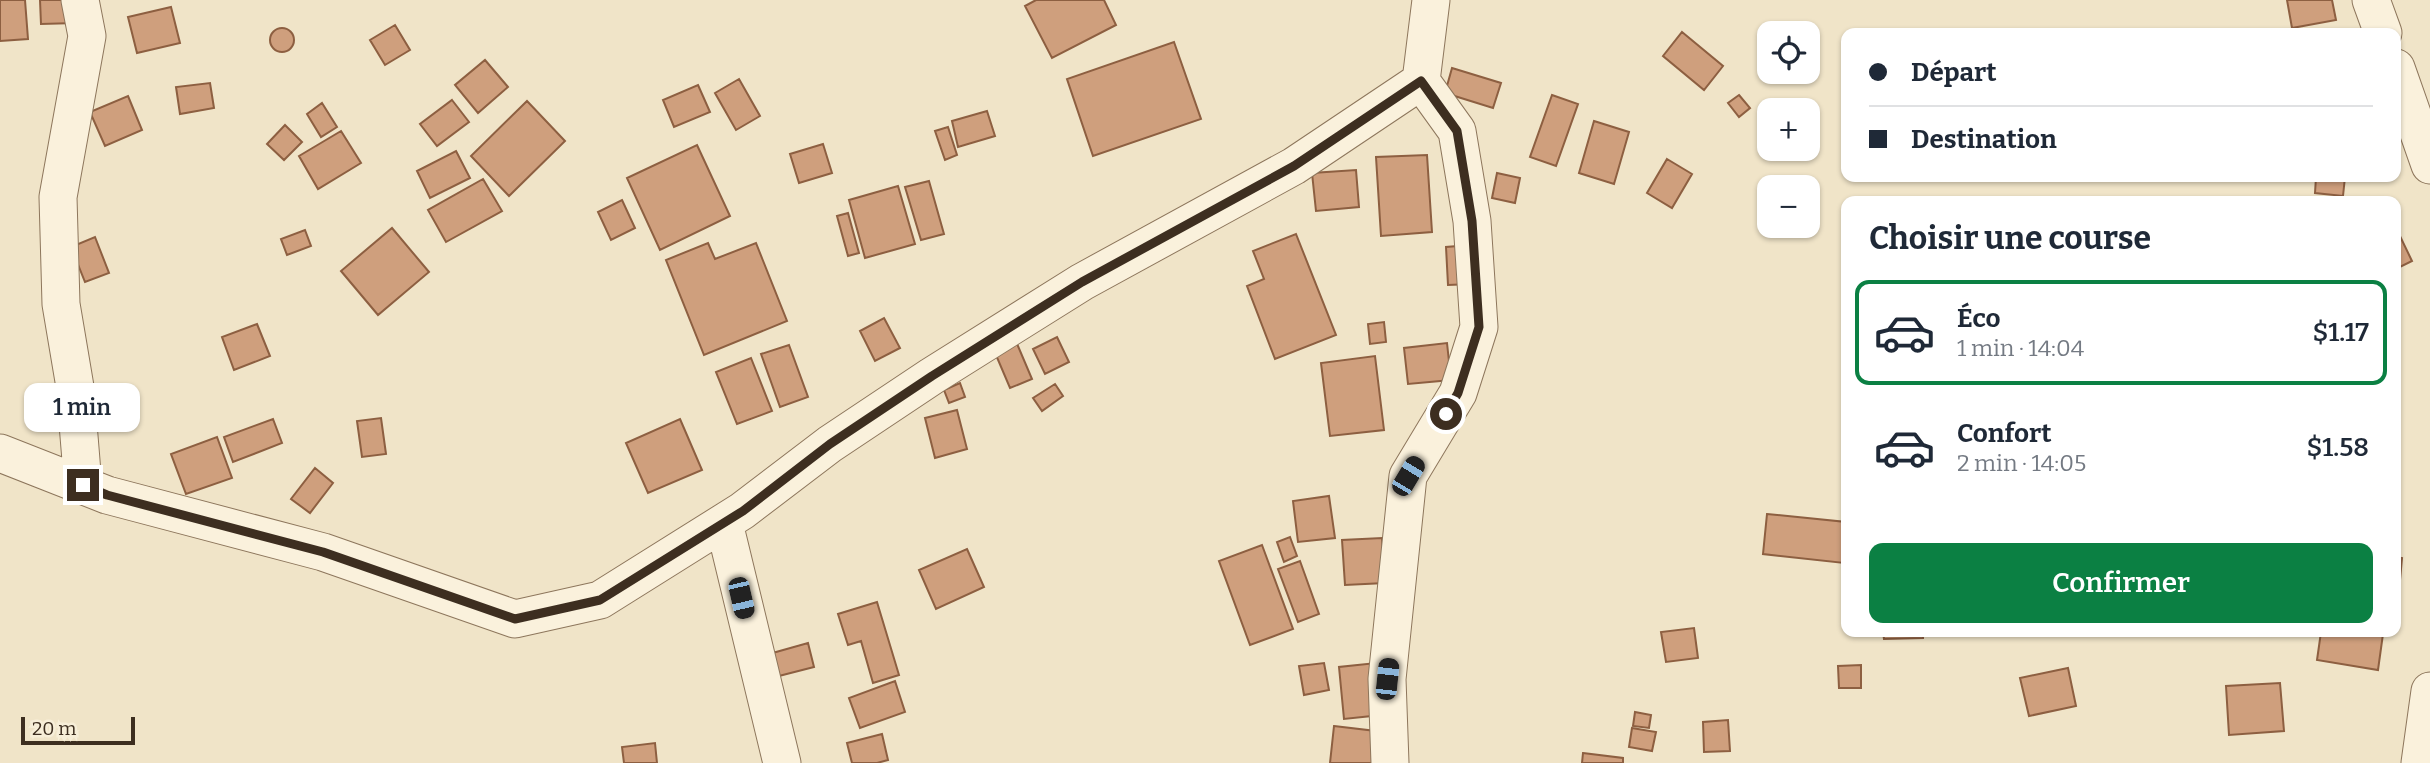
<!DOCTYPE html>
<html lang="fr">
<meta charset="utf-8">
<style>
body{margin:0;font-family:Bitter,serif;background:#f6f6f7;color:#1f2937;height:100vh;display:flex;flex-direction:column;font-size:26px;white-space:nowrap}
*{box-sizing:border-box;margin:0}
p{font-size:23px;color:#747a83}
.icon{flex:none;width:38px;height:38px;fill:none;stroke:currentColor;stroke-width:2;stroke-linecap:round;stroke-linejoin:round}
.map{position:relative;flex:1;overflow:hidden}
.drawer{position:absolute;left:1841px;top:196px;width:560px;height:441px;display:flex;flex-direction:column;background:#fff;border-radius:14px;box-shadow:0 2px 5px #0004}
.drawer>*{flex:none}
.hud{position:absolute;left:1841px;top:28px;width:560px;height:154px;border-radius:14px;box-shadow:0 2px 5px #0004;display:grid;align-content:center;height:154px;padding:0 28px;background:#fff}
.tools{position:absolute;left:1757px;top:21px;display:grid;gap:14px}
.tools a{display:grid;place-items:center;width:63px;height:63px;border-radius:14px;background:#fff;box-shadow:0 2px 5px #0004;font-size:35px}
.scale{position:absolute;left:21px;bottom:18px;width:114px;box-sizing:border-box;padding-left:7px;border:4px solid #3d2e20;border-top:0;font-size:19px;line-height:24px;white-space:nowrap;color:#3d2e20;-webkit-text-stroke:5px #f7eed8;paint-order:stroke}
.end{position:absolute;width:32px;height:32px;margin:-16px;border:9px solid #3d2e20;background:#fff;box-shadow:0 0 0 4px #fff}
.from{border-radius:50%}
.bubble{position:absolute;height:49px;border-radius:14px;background:#fff;box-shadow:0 2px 5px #0004;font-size:23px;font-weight:600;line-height:49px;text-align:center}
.car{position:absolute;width:21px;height:42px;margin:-21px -10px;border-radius:9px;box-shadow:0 0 5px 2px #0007;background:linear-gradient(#222 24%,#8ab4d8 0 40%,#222 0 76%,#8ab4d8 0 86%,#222 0)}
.hud b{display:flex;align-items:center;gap:24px;height:66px;font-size:26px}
.hud b+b{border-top:2px solid #e0e1e3}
.hud i{width:18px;height:18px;background:#1f2937}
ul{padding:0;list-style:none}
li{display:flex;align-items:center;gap:21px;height:105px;margin:0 14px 10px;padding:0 14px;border:4px solid transparent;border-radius:14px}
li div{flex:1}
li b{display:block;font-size:26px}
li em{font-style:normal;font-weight:600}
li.on{border-color:#0b8043}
li>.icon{width:63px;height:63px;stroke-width:1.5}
h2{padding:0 28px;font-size:32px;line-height:84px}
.primary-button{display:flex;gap:14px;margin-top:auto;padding:14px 28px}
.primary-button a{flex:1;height:80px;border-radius:14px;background:#0b8043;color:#fff;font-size:28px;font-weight:600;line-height:80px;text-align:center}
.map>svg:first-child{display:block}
</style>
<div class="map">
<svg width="2430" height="763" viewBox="0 0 2430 763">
<rect width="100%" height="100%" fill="#f0e4c8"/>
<path fill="#cf9f7d" stroke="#8d5f41" stroke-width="2" d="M0,0H25L28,39L0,41Z
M40,0H74L76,23L41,24Z
M1036,0H1104L1116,25L1052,58L1025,6Z
M2287,0H2332L2336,20L2292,28Z
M171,7L180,43L137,53L128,17Z
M395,25L410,50L385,65L370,40Z
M270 40a12 12 0 1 1 24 0a12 12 0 1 1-24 0Z
M1682,32L1723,66L1704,90L1663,56Z
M1174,42L1201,119L1093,156L1067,79Z
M485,60L508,87L478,113L455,85Z
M1452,68L1501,83L1493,108L1445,93Z
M739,79L760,116L736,130L715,93Z
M210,83L214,108L180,114L176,87Z
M698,85L710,112L674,127L663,100Z
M1552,95L1578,104L1556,166L1530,157Z
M1739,95L1750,108L1739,117L1728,103Z
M128,96L142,130L105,146L90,112Z
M452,100L469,122L437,146L420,124Z
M527,101L565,141L509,196L471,156Z
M322,103L337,127L321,137L307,114Z
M987,111L995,136L958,147L952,121Z
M1594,121L1629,132L1614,184L1579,173Z
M285,125L302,142L284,160L267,144Z
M948,127L957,155L945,160L935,131Z
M341,131L361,163L318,189L299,156Z
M823,144L832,173L799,183L790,154Z
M697,145L730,216L660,250L627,178Z
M456,151L470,178L430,198L417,171Z
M1427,155L1432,232L1381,236L1376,157Z
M1667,159L1692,174L1672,208L1647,193Z
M1356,170L1359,207L1316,211L1312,173Z
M1497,173L1520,178L1515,203L1492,198Z
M2316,177H2345L2343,196L2315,193Z
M483,179L502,211L446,242L428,210Z
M929,181L944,234L921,240L905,187Z
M898,186L915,244L865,258L849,200Z
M622,200L635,228L611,240L598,212Z
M848,213L859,253L848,256L837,216Z
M392,228L429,272L378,315L341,271Z
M305,230L311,246L287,255L281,239Z
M2398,232L2412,261L2396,269V234Z
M1296,234L1336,335L1275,359L1247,286L1264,279L1253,251Z
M95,237L109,273L85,282L71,247Z
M708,243L715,259L756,243L787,321L704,355L666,260Z
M1470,245L1472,284L1448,285L1446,247Z
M884,318L900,348L875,361L860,331Z
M1384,322L1386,342L1370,344L1368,324Z
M257,324L270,356L234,370L222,337Z
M1057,337L1069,362L1045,374L1033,349Z
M1015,339L1032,379L1010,388L993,348Z
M1447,343L1451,380L1408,384L1404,348Z
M789,345L808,397L780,407L761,354Z
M1375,356L1384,430L1330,436L1321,363Z
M751,358L772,411L737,424L716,372Z
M960,383L965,397L949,403L944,390Z
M1055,384L1063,396L1042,411L1033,398Z
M957,410L967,449L935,458L925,418Z
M381,418L386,454L362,457L357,421Z
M273,419L282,443L233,462L224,437Z
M680,419L702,470L648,493L626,443Z
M217,437L232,478L186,494L171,454Z
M315,468L333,483L310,513L291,499Z
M1329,496L1335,538L1298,542L1293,501Z
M1767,514L1846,522L1844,563L1763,554Z
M1290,537L1297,556L1284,562L1277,542Z
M1382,538L1385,583L1345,585L1342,540Z
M1262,545L1293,629L1250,645L1219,561Z
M967,549L984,587L936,609L919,570Z
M2396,557L2402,558L2398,602H2396Z
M1300,561L1319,614L1298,622L1278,569Z
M877,602L899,675L873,683L861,641L848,645L838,614Z
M1694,628L1698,658L1666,662L1661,632Z
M1883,632H1923V638L1884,639Z
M2321,632L2383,634L2378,670L2317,660Z
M808,643L814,667L775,677L769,654Z
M1324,663L1329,690L1304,695L1299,666Z
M1376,663L1381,715L1344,719L1339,667Z
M1861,665V688H1839L1838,666Z
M2068,668L2076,706L2029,716L2020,678Z
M895,681L905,712L860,728L849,698Z
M2280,683L2284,731L2229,735L2226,686Z
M1635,712L1651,715L1649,728L1633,726Z
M1728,720L1730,751L1704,752L1703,722Z
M1334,726L1384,732L1381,763H1330Z
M1632,728L1656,732L1652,751L1629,747Z
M882,734L888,760L877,763H852L847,743Z
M655,743L657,763H624L622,747Z
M1583,753L1623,758V763H1582Z"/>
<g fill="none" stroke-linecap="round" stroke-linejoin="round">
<defs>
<path id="street" d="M80,0L87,36L58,197L61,304L75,387L83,485
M2371,0L2383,33
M2396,68L2430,165
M0,453L107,495L323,552L515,619L600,600L742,511L830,444L932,376L1082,282L1294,166L1421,81L1431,0
M724,523L782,763
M1390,763L1387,679L1408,476L1458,393L1479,327L1472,221L1457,131L1421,81
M2420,763L2430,691"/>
</defs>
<use href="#street" stroke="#8d765c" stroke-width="39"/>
<use href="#street" stroke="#faf1dc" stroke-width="37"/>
</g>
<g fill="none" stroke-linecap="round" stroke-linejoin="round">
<path stroke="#3d2e20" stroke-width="9" d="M83,485L107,495L323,552L515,619L600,600L743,511L830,444L932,376L1082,282L1294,166L1421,81L1457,131L1472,221L1479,327L1458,393L1446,414"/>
</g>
</svg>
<div class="tools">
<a><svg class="icon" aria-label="locate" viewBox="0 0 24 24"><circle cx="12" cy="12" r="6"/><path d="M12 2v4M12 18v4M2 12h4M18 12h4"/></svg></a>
<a>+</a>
<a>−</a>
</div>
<div class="scale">20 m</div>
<i class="end from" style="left:1446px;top:414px"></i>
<i class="end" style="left:83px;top:485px"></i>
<div class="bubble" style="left:24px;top:383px;width:116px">1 min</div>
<i class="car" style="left:1408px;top:476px;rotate:31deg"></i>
<i class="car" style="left:741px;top:598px;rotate:167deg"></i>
<i class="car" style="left:1387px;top:679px;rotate:6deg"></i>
<div class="hud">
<b><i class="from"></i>Départ</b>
<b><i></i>Destination</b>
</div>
<section class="drawer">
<h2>Choisir une course</h2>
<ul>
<li class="on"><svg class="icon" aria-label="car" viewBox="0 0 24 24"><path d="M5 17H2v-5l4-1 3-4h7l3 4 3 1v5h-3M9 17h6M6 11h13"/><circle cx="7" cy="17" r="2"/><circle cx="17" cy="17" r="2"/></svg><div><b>Éco</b><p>1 min · 14:04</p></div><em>$1.17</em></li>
<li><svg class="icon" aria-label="car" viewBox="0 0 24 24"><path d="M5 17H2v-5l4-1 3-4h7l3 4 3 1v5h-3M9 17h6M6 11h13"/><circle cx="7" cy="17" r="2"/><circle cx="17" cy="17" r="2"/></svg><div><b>Confort</b><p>2 min · 14:05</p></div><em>$1.58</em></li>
</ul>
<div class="primary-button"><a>Confirmer</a></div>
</section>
</div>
